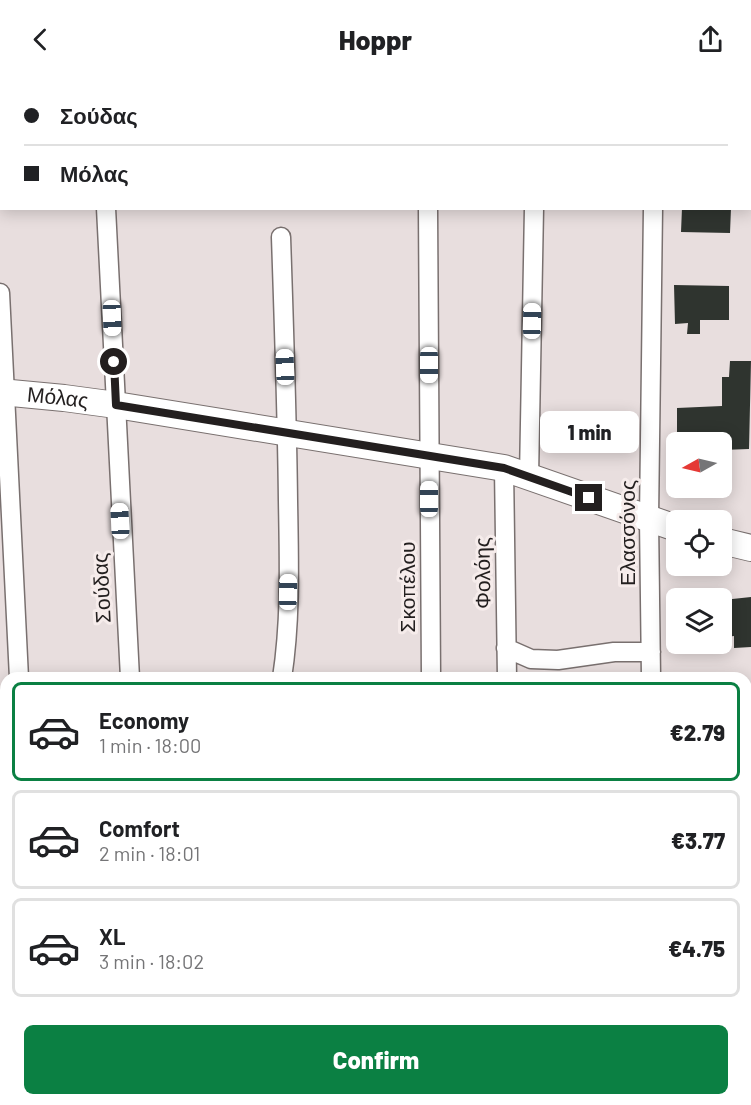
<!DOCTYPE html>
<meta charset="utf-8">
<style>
body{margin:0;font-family:Barlow,sans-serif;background:#f6f6f6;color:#202124;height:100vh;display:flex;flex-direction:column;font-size:22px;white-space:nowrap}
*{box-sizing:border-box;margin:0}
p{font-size:20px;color:#757577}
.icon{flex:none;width:33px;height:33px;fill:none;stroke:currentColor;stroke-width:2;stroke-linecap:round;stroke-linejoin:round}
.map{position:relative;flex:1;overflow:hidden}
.details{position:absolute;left:0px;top:594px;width:752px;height:434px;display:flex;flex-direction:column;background:#fff;border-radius:18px 18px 0 0;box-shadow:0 3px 15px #0003}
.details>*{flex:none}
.banner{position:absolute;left:0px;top:0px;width:752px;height:132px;box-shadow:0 3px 15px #0003;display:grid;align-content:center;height:132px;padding:0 24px;background:#fff}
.needle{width:39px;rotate:262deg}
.tools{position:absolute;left:666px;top:354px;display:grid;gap:12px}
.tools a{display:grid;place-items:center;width:66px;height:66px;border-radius:9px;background:#fff;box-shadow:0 3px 15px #0003;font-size:30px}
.end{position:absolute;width:27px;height:27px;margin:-14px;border:8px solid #231f1f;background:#fff;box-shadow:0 0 0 3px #fff}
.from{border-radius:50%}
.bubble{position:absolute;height:42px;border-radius:9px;background:#fff;box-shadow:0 3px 15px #0003;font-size:20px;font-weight:800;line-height:42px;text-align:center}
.car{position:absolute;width:18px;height:36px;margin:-18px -9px;border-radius:8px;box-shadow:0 0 4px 2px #0007;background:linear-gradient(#fff 24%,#345 0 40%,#fff 0 76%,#345 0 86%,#fff 0)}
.banner b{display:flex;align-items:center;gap:21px;height:57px;font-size:22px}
.banner b+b{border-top:2px solid #e0e0e0}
.banner i{width:15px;height:15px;background:#202124}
ul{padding:10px 0 0;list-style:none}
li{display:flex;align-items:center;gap:18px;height:99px;margin:0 12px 9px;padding:0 12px;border:3px solid #e0e0e0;border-radius:9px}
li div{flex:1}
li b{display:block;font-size:22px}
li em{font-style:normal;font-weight:800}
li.current{border-color:#0b8043}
li>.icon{width:54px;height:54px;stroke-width:1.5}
.primary-button{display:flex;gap:12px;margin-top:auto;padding:12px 24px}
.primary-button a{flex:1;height:69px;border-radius:9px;background:#0b8043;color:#fff;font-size:24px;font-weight:800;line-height:69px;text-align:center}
header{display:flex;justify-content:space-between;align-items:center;height:78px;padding:0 24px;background:#fff;font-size:27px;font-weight:800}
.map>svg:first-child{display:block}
</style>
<header><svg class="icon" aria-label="back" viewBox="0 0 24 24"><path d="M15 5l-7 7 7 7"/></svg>Hoppr<svg class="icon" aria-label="share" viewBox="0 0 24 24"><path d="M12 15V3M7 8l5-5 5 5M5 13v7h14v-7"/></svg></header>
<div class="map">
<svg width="751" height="1027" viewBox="0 0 751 1027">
<rect width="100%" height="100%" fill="#e8dede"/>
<path fill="#e4d1d0" d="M0,0H87V1L2,2L0,78Z"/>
<path fill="#2f342f" d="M682,130H731L730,155L681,154Z
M674,207L729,208V242H700V256H687L688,245L675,246Z
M730,283H751L749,371L722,372V364H677V330L722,328V299H729Z
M751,519V569L734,570V558L726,559L723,522Z
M117,1022H207L208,1027H117Z"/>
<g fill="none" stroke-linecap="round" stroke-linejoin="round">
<defs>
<path id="lane" d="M383,1022L384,1027"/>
<path id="street" d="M98,0V2
M428,0V2
M653,0V2
M536,2V0
M106,130L130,600
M428,130L431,600
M281,159C284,247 287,335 288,423C289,482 291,542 282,600
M0,215L19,600
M504,390L507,600
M529,399L534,130
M506,570L531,581L558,582L614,574H651
M651,600L649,441L653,130
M746,745L751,746
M1,941L6,977
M12,1022L13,1027
M80,1022L81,1027
M463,1022L464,1027"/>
<g id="secondary">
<path id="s1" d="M0,314L64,320L116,327L504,390L676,450"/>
<path d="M722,463L751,470"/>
</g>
</defs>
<use href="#lane" stroke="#79706f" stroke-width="12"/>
<use href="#street" stroke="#79706f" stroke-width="21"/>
<use href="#secondary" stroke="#79706f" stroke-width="28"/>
<path stroke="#a29a9a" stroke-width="3" stroke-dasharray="1.5 4.5" stroke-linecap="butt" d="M639,1022V1027"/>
<use href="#lane" stroke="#fff" stroke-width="9"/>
<use href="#street" stroke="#fff" stroke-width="18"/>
<use href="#secondary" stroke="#fff" stroke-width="26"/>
</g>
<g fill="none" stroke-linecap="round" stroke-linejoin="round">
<path stroke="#231f1f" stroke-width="8" d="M114,284L116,327L504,390L589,420"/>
</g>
<g text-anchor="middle" stroke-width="6" stroke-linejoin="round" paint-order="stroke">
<g font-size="21" fill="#231f1f" stroke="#f6eceb">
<text dy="7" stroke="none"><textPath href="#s1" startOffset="58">Μόλας</textPath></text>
<text transform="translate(628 455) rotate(-90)" y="7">Ελασσόνος</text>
<text transform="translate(483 495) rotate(-91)" y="7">Φολόης</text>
<text transform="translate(408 509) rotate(-90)" y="7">Σκοπέλου</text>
<text transform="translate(102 510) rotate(-93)" y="7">Σούδας</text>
</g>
</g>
</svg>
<div class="tools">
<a><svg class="needle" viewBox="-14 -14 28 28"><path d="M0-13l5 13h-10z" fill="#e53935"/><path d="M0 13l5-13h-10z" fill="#757577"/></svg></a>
<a><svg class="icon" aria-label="locate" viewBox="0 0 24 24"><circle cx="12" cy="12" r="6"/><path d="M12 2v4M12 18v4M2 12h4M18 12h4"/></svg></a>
<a><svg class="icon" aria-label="layers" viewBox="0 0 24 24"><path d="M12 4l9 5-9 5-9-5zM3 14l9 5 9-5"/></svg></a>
</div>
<i class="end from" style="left:114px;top:284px"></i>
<i class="end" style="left:589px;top:420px"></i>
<div class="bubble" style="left:540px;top:333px;width:99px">1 min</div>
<i class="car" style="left:112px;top:240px;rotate:178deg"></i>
<i class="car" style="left:532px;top:243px;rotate:1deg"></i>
<i class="car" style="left:429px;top:287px;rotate:180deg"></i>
<i class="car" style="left:285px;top:289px;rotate:358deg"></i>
<i class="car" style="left:429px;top:421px;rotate:0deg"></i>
<i class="car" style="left:120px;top:443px;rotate:357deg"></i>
<i class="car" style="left:288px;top:514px;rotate:1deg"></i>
<div class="banner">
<b><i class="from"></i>Σούδας</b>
<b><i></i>Μόλας</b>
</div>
<section class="details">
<ul>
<li class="current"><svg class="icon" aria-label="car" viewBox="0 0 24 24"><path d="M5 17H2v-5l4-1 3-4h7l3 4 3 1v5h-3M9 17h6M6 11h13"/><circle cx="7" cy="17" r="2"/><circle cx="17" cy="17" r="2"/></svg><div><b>Economy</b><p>1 min · 18:00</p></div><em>€2.79</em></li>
<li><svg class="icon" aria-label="car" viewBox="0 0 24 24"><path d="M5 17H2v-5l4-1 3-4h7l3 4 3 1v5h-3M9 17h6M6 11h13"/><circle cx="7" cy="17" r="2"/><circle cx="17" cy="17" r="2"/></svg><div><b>Comfort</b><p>2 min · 18:01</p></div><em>€3.77</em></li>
<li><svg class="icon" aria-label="car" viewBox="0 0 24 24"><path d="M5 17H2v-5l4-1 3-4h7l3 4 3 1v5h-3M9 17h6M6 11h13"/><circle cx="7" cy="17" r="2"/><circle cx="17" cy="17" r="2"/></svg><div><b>XL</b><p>3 min · 18:02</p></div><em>€4.75</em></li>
</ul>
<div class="primary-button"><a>Confirm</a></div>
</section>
</div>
